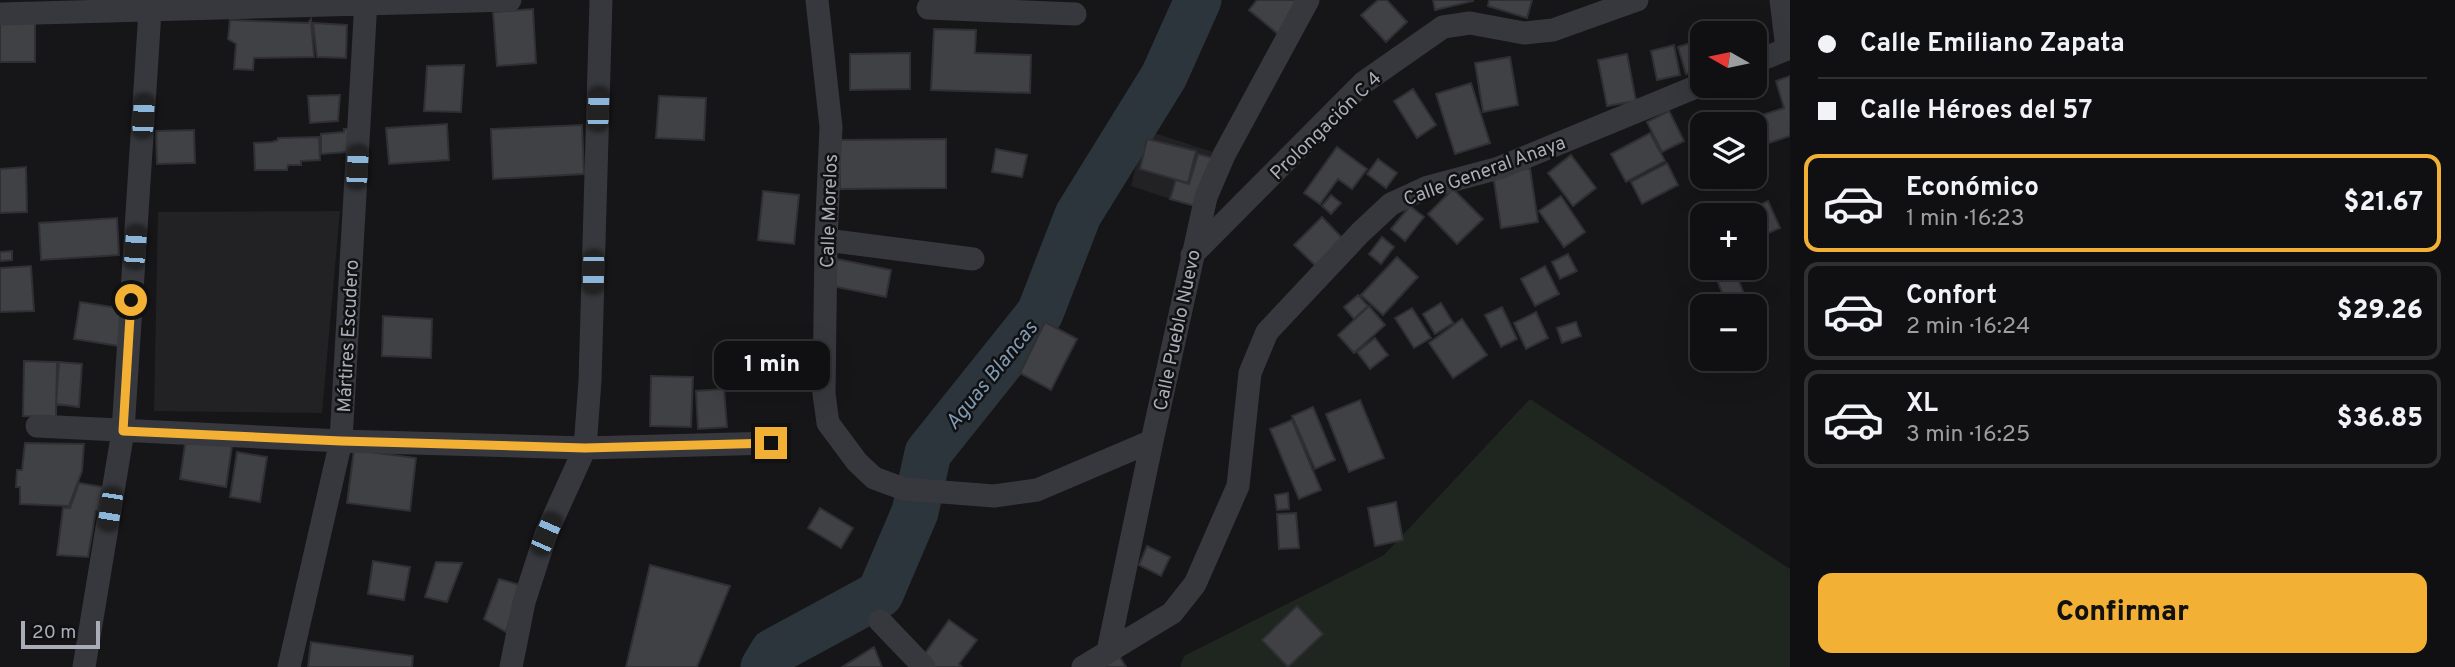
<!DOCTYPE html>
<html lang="es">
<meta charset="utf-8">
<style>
body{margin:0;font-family:Overpass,sans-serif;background:#1e1e20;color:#f1f3f6;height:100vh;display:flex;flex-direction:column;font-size:26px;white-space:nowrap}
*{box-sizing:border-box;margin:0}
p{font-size:23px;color:#9c9d9f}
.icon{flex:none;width:38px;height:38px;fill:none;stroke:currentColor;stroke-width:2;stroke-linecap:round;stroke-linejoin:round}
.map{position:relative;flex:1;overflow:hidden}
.sheet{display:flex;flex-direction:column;background:#101012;width:665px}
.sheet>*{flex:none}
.top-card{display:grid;align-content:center;height:154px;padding:0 28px;background:#101012}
.needle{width:46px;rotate:279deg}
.controls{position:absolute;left:1690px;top:21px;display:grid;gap:14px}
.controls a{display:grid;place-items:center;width:77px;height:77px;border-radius:14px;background:#101012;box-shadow:0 7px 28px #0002,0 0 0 2px #303032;font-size:35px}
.scale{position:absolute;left:21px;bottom:18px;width:79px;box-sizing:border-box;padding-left:7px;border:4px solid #a8adb8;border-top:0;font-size:19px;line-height:24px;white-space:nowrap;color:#a8adb8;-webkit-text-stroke:5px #111113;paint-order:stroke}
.end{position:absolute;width:32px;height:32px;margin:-16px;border:9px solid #f2b134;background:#111;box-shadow:0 0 0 4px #111}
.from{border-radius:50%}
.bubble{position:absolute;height:49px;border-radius:14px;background:#101012;box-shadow:0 7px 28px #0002,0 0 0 2px #303032;font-size:23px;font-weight:800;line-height:49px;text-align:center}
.car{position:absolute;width:21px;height:42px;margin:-21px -10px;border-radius:9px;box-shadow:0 0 5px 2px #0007;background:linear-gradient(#222 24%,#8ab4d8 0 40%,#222 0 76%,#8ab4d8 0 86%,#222 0)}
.top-card b{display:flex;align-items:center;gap:24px;height:66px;font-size:26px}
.top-card b+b{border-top:2px solid #303032}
.top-card i{width:18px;height:18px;background:#f1f3f6}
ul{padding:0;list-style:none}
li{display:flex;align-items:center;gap:21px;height:98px;margin:0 14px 10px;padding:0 14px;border:4px solid #303032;border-radius:14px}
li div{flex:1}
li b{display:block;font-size:26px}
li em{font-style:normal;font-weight:800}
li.active{border-color:#f2b134}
li>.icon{width:63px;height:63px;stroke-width:1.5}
.cta{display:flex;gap:14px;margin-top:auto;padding:14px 28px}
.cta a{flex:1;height:80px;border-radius:14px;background:#f2b134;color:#111;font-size:28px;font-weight:800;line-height:80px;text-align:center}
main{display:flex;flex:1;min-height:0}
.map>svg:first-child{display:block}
</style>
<main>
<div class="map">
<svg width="1790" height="667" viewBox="0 0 1790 667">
<rect width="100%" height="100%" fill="#161618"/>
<path fill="#222225" d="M1145,130L1219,154L1200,209L1131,186Z
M340,211L322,413L154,411L158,212Z"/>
<path fill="#1e261f" d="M1530,399L1790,569V667H1180L1184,656L1384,555Z"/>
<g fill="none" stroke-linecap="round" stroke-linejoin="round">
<path stroke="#2c353c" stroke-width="47" d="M764,667L773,652L880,594L915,512L928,453L1040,313L1078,215L1164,76L1198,0"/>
</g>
<path fill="#404145" stroke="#303034" stroke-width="2" d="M1257,0H1305L1278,34L1249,10Z
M1378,0H1387L1407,22L1386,42L1361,15Z
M1433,0H1472L1473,1L1435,10Z
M1489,0H1532L1527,18L1488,6Z
M533,9L536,63L497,66L493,12Z
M311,19L314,57L254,58L253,70L234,69L236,44L228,39L230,20L308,23Z
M0,23H35V62H0Z
M313,23L347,25L346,58L317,57Z
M934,29L976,30L975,53L1031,55L1030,93L931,90Z
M1703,39V69L1686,74L1678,47Z
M1674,45L1680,75L1657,80L1651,51Z
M910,53V89L850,90V54Z
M1627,54L1636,101L1607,106L1598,60Z
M1510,57L1518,105L1483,112L1475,63Z
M464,65L461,112L424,111L427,66Z
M1790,76V136L1769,143L1762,115L1784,108L1776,81Z
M1471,83L1490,143L1455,154L1436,94Z
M1413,89L1436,125L1417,138L1394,101Z
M340,95L338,121L310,123L308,96Z
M659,96L706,98L704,140L656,138Z
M1669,111L1684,141L1662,152L1647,122Z
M447,124L449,160L389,164L386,128Z
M582,125L584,174L493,179L491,129Z
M344,129H348L347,152L321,154V134L344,132Z
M194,130L195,163L157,164L156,131Z
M1650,133L1665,161L1626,182L1611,154Z
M319,137L320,160L301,161V165H288L287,170H255L254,143L272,142L278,140V138Z
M946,139V188L840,189L839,140Z
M1147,139L1196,151L1188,183L1140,169Z
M1337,147L1367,169L1352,189L1338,179L1320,204L1304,193Z
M996,149L1027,155L1022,177L992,172Z
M1198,154L1213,158L1199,207L1170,199L1176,180L1189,184Z
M1571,155L1596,188L1573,206L1548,173Z
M1378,159L1397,173L1386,188L1367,174Z
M1667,163L1678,185L1642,204L1631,182Z
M26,167L27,212L0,213V169Z
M1530,168L1538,222L1501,228L1493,174Z
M1453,189L1483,219L1457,244L1428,214Z
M763,191L799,195L794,244L758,240Z
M1331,195L1341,203L1331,214L1322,206Z
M1561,196L1585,232L1564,247L1539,211Z
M1768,201L1780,228L1755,239V215H1745L1744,212Z
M1410,206L1424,217L1405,241L1391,229Z
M1322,217L1347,243L1320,270L1294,245Z
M117,218L119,255L41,260L39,223Z
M1382,237L1394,247L1381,264L1369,254Z
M12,251V260L0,261V252Z
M1568,254L1577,271L1560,279L1552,262Z
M1397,257L1418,277L1383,315L1361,295Z
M837,259L891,270L886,297L832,286Z
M31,266L34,311L0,312V268Z
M1545,266L1559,294L1535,306L1521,279Z
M1736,274L1747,301L1727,306L1718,282Z
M1358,295L1368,306L1354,319L1344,307Z
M80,302L125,309L119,346L74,339Z
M1441,303L1453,323L1435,334L1423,314Z
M1369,306L1385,325L1354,353L1338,335Z
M1502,307L1517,339L1501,347L1485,315Z
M1412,308L1431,338L1414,348L1395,318Z
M1536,312L1548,338L1526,349L1514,323Z
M383,316L432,319L431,358L382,356Z
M1462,319L1487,355L1453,378L1429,343Z
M1045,322L1077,339L1051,390L1020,373Z
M1576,322L1581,336L1562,343L1557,328Z
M1757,327L1765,353L1755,356V328Z
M1375,338L1388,355L1370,369L1357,352Z
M1725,359H1747L1727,366Z
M24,361L57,362L56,417L23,416Z
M59,362L82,364L79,407L56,404Z
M651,376L693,377L691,427L650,426Z
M724,389L727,427L698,429L696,391Z
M1360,400L1384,458L1349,472L1326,414Z
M1313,407L1335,460L1315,469L1292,416Z
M1292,420L1321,490L1299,499L1270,429Z
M186,438L232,446L226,487L180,479Z
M25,443L84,444L82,471L69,506L20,504V487H16L17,470H22Z
M354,450L416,458L410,511L347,503Z
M237,452L267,457L260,502L230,497Z
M79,483L103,487L99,510L96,511L88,557L57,555L63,508H70Z
M1288,493L1289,509L1277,510L1275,495Z
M1396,502L1403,540L1375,546L1368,508Z
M820,508L853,528L841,548L808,528Z
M1296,513L1299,548L1279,549L1277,514Z
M1147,546L1170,557L1161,576L1139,565Z
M373,561L410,567L404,600L368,594Z
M436,562L462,563L447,602L425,597Z
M650,565L730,586L697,667H626Z
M499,579L520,585L506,632L484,619Z
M1297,606L1323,634L1288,667L1262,640Z
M949,620L977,640L959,664L962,667H932L921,659Z
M311,642L413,656L412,667H308Z
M874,647L882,667H842Z
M1115,649L1126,667H1087Z"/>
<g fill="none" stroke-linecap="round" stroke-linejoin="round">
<path stroke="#37383d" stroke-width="23" d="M817,0L831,127L826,240L824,394L828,423L857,462L874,478L904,489L994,496L1037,490L1152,441
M928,8L1075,14
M0,14L510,0
M1755,62L1787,49L1781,0
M826,240L973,259
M1192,255L1363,83L1443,27L1470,23L1524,33L1553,30L1637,0
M37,426L341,441L585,448L771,443
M880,621L924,667
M1108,651L1152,441L1206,197L1224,155L1308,0
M84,667L123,431L150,11
M289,667L341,441L366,0
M511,667L524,602L546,534L585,448L590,381L601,0
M1083,667L1172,613L1195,584L1238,486L1250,373L1267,332L1360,233L1391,204L1428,187L1499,168L1703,84"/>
</g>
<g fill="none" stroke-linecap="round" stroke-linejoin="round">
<path stroke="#f2b134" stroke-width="9" d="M131,300L123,431L341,441L585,448L771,443"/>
</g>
<g text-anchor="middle" stroke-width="5" stroke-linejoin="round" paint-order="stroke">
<g font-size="19" fill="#a8adb8" stroke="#111113">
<text transform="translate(1325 125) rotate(-44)" y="7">Prolongación C 4</text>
<text transform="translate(1484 170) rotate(-20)" y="7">Calle General Anaya</text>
<text transform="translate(828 211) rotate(-88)" y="7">Calle Morelos</text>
<text transform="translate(1176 330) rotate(-78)" y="7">Calle Pueblo Nuevo</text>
<text transform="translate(347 336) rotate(-87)" y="7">Mártires Escudero</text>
</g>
<g font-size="21" font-style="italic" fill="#7f9bb3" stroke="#111113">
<text transform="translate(991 375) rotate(-51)" y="7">Aguas Blancas</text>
</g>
</g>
</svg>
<div class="controls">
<a><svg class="needle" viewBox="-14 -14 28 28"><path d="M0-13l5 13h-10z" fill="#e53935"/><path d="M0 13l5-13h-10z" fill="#9c9d9f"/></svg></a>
<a><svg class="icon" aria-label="layers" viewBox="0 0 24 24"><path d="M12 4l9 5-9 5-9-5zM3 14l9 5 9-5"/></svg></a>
<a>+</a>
<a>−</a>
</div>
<div class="scale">20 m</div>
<i class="end from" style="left:131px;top:300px"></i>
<i class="end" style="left:771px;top:443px"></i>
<div class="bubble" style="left:714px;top:341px;width:116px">1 min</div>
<i class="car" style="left:598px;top:109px;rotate:2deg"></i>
<i class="car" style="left:143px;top:116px;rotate:3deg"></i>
<i class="car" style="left:357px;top:167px;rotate:3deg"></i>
<i class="car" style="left:135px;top:247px;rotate:4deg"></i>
<i class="car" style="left:593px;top:272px;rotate:181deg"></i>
<i class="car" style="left:110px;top:509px;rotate:189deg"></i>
<i class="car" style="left:546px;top:534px;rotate:24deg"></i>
</div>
<section class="sheet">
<div class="top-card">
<b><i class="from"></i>Calle Emiliano Zapata</b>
<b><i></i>Calle Héroes del 57</b>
</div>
<ul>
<li class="active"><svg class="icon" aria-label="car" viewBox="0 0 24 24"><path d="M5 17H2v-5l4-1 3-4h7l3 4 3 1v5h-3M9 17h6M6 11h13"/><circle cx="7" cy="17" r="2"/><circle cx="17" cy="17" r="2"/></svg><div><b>Económico</b><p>1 min · 16:23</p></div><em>$21.67</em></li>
<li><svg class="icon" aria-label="car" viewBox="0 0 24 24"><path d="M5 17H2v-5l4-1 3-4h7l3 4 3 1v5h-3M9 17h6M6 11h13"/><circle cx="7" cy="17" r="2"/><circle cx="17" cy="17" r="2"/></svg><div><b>Confort</b><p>2 min · 16:24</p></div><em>$29.26</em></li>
<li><svg class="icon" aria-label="car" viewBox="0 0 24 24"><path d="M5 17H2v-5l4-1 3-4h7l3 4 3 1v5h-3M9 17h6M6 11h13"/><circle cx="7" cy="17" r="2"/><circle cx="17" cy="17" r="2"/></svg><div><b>XL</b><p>3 min · 16:25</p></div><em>$36.85</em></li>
</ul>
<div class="cta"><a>Confirmar</a></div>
</section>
</main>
